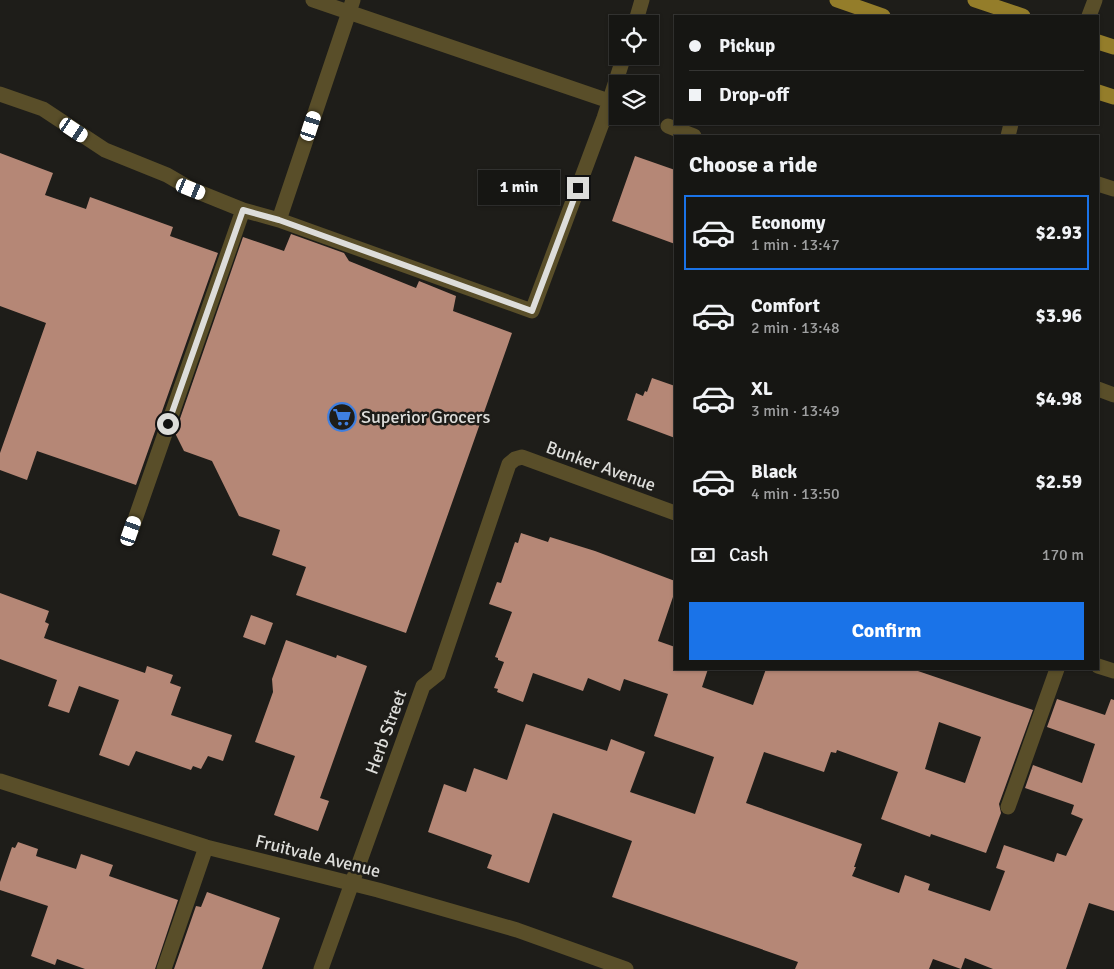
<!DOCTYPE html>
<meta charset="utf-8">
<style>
body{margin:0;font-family:Signika,sans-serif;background:#232321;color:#f1f3f6;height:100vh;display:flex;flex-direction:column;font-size:19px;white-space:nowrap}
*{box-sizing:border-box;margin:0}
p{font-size:16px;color:#9e9fa0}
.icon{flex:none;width:28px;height:28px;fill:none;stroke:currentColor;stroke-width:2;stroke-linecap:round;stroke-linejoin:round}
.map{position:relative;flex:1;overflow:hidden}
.drawer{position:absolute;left:674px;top:135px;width:425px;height:535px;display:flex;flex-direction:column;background:#161613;border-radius:0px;box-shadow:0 1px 4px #0004,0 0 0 1px #353533}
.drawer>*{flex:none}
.hud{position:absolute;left:674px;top:15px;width:425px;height:110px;border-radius:0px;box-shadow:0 1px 4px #0004,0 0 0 1px #353533;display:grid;align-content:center;height:110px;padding:0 15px;background:#161613}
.buttons{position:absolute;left:609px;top:15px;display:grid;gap:10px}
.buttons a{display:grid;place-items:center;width:50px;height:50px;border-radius:0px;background:#161613;box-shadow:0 1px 4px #0004,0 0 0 1px #353533;font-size:25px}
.end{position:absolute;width:22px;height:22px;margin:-11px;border:6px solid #ddddda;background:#111;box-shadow:0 0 0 2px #111}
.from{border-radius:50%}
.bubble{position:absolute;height:35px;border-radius:0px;background:#161613;box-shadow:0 1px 4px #0004,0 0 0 1px #353533;font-size:16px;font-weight:700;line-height:35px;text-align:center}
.car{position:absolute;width:15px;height:30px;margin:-15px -8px;border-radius:6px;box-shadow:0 0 4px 1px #0007;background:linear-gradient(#fff 24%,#345 0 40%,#fff 0 76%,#345 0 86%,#fff 0)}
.hud b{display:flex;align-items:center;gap:18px;height:48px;font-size:19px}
.hud b+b{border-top:1px solid #353533}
.hud i{width:12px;height:12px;background:#f1f3f6}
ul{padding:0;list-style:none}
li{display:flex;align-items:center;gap:15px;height:75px;margin:0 10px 8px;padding:0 5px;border:2px solid transparent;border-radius:0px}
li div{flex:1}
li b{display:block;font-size:19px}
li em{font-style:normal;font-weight:700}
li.selected{border-color:#1a73e8}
li>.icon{width:45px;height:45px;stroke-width:1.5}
h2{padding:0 15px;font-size:22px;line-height:60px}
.pay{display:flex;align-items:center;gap:12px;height:55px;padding:0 15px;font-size:19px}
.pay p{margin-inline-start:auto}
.primary-button{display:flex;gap:10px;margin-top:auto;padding:10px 15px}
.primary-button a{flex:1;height:58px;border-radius:0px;background:#1a73e8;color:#fff;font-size:20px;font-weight:700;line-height:58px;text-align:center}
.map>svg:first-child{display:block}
</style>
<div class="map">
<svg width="1114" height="969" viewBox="0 0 1114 969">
<rect width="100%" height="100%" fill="#1e1d19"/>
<path fill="#b58776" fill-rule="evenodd" d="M0,153L53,173L45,195L86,209L90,197L173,227L170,236L218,253L136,485L37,451L27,480L0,470V453L46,323L0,306Z
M635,156L675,170V244L612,221Z
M291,234L344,253L349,261L416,288L419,281L456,296L453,311L512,333L406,633L296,595L306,567L272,555L280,530L239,516L212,461L184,451L175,433L243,237L284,251Z
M652,378L675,386V438L627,420L636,393L643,396L645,391L647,392Z
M521,533L548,542L550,537L595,551L675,581V591L658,641L675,647V669H708L702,687L753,705L766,669H912L1033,710L999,804L1001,813L986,853L931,834L930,837L881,819L898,772L837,750L836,753L831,752L824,772L764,752L746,803L862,844L854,867H856L852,876L899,893L905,875L930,884L928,890L990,911L1005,871L996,868L1004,845L1054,862L1057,853L1066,856L1083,819L1071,814L1074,805L1025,788L1033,765L1082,783L1095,744L1047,727L1057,699L1105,715L1111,699L1114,700V911L1089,903L1066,969H993L965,958L961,969L933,959L929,969H795L798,962L612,897L632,841L553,813L529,883L487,868L492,855L428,832L444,784L466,792L474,768L507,780L526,724L607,751L611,739L645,752L630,792L695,814L714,757L654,736L668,694L624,679L620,691L588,678L583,691L533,673L523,702L497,692L498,689L494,688L504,662L498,660V658L495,657L512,612L489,604L497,582L501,583L515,542L518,543ZM939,722L981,737L965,783L925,769Z
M0,593L49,611L45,622L49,624L44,638L145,673L147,666L173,675L170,683L181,687L171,715L232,735L223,761L208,756L201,769L193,766L191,770L136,751L129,766L99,755L119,700L79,686L69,713L48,706L57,680L0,659Z
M251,615L273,623L265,645L243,637Z
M286,640L336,658L337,655L367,666L320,798L329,801L318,831L274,815L295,756L255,742L273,692L272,679Z
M18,842L38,849L36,856L76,869L81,854L113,865L109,876L178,900L155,969H85L57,959L55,965L31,956L48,906L0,890V882L12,847L15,848Z
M207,892L280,918L262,969H174L196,906L201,907Z"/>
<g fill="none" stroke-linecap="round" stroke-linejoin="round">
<path stroke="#594e29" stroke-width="15" d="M313,0L609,101
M1089,16L1095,0
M635,24L642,0
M0,94L43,109L105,150L167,175L191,189L243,210L279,220L532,311L604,118L624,56
M668,126L694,136
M1008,136L1011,124
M1098,184L1114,189
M279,220L353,0
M1098,389L1114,395
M131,531L243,210
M1098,666L1114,671
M0,781L206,847L378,890L517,930L626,969
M1008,807L1057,669
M164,969L206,847
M321,969L423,686L438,674L509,464L515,459L522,457L675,513"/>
<path stroke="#947d2a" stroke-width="15" d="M837,0L883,16
M975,0L1023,16
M1098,42L1114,47
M1098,92L1114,97"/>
</g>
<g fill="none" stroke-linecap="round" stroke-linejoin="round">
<path stroke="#ddddda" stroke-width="6" d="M168,424L243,210L279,220L532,311L578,188"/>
</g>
<defs>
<symbol id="supermarket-ring" viewBox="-11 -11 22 22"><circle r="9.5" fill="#1e1d19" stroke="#3f7fe0" stroke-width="1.5"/><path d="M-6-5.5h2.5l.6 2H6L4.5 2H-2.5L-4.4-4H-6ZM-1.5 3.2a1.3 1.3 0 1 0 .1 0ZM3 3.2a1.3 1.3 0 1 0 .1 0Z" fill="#3f7fe0"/></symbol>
</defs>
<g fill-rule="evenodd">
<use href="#supermarket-ring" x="326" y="401" width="32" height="32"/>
</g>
<g text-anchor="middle" stroke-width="5" stroke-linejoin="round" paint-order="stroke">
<g font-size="18" fill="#ddddda" stroke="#1e1d19" text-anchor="start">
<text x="361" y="423">Superior Grocers</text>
</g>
<g font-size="18" fill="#ddddda" stroke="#1e1d19">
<text transform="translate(601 466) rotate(20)" y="6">Bunker Avenue</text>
<text transform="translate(386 732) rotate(-70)" y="6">Herb Street</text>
<text transform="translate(318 856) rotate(14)" y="6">Fruitvale Avenue</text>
</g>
</g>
</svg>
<div class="buttons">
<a><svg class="icon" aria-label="locate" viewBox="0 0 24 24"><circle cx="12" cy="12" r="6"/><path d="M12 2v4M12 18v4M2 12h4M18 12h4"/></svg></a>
<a><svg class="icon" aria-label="layers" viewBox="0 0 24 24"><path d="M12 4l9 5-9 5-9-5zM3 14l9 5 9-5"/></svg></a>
</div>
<i class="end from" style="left:168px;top:424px"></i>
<i class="end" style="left:578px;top:188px"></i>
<div class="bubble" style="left:478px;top:170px;width:82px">1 min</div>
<i class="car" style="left:311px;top:126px;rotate:18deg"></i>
<i class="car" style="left:74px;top:130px;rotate:124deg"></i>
<i class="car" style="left:191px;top:189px;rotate:112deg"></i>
<i class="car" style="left:131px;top:531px;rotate:19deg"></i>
<div class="hud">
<b><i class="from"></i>Pickup</b>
<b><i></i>Drop-off</b>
</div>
<section class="drawer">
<h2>Choose a ride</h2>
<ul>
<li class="selected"><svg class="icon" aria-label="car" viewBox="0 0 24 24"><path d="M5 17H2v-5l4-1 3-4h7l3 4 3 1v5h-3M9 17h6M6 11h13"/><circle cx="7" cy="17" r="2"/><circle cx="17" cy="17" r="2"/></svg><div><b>Economy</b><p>1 min · 13:47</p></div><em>$2.93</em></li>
<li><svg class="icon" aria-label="car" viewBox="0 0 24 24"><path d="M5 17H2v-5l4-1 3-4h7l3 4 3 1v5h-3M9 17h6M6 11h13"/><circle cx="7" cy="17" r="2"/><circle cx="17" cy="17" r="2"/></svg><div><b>Comfort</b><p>2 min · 13:48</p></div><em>$3.96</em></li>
<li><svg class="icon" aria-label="car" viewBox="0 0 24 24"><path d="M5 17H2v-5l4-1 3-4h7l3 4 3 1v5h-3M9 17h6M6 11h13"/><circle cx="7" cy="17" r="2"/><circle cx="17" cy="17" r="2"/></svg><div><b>XL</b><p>3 min · 13:49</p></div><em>$4.98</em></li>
<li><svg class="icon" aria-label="car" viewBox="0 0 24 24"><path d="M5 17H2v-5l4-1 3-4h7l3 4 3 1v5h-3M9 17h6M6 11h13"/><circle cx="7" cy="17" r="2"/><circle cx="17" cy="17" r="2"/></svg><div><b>Black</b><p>4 min · 13:50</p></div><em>$2.59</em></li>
</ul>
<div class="pay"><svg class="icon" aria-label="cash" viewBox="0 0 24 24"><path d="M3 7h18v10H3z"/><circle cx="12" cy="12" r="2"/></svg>Cash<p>170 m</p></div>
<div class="primary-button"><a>Confirm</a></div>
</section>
</div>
